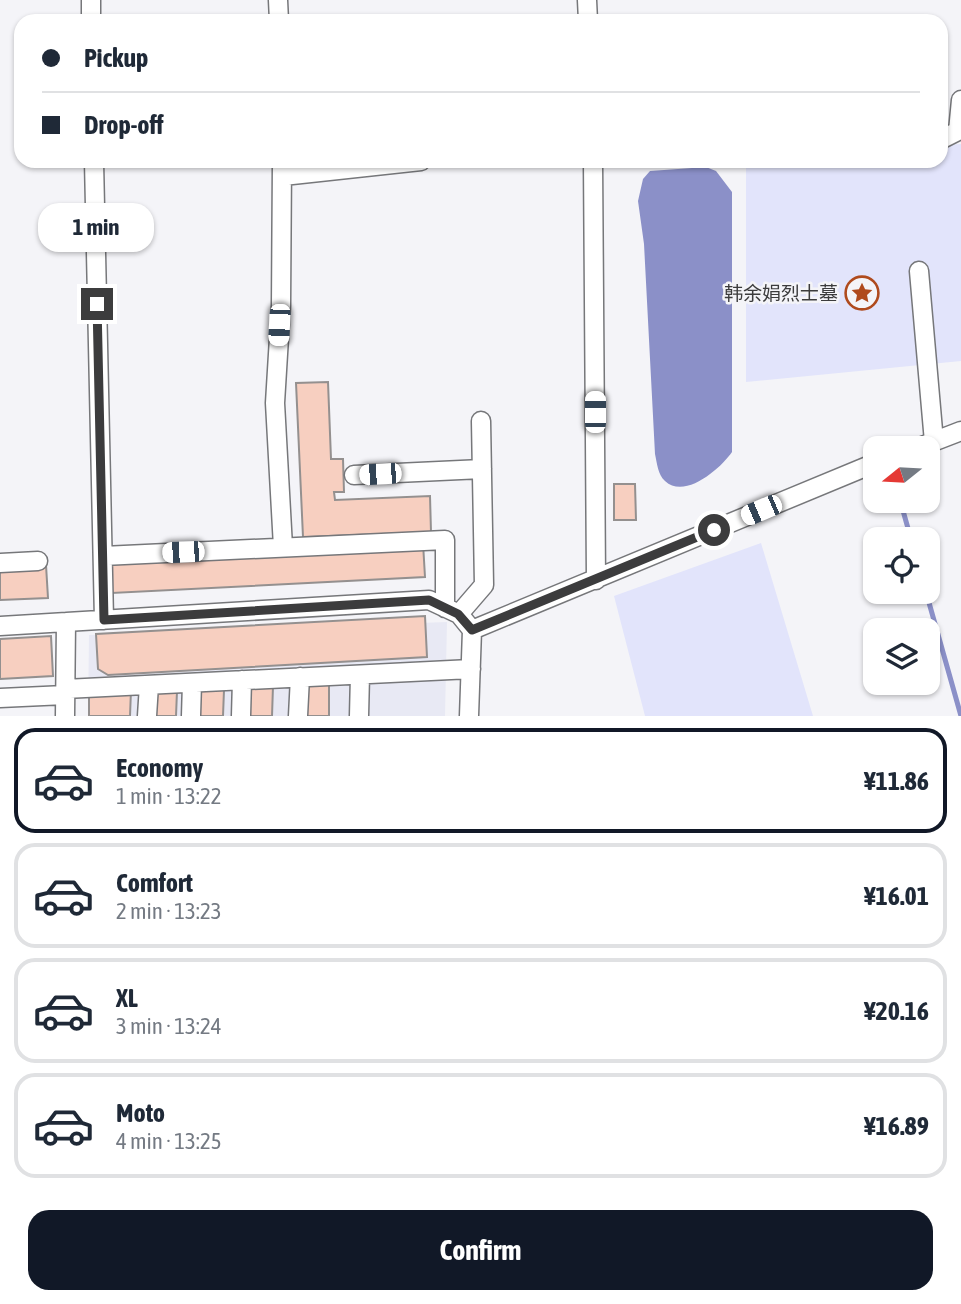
<!DOCTYPE html>
<meta charset="utf-8">
<style>
body{margin:0;font-family:"Asap Condensed","Noto Sans SC",sans-serif;background:#f2f2f3;color:#1f2937;height:100vh;display:flex;flex-direction:column;font-size:26px;white-space:nowrap}
*{box-sizing:border-box;margin:0}
p{font-size:23px;color:#747a83}
.icon{flex:none;width:38px;height:38px;fill:none;stroke:currentColor;stroke-width:2;stroke-linecap:round;stroke-linejoin:round}
.map{position:relative;height:716px;overflow:hidden}
.side{display:flex;flex-direction:column;background:#fff;flex:1}
.side>*{flex:none}
.guide{position:absolute;left:14px;top:14px;width:934px;height:154px;border-radius:21px;box-shadow:0 2px 5px #0004;display:grid;align-content:center;height:154px;padding:0 28px;background:#fff}
.needle{width:46px;rotate:252deg}
.fabs{position:absolute;left:863px;top:436px;display:grid;gap:14px}
.fabs a{display:grid;place-items:center;width:77px;height:77px;border-radius:14px;background:#fff;box-shadow:0 2px 5px #0004;font-size:35px}
.end{position:absolute;width:32px;height:32px;margin:-16px;border:9px solid #3c3c3d;background:#fff;box-shadow:0 0 0 4px #fff}
.from{border-radius:50%}
.bubble{position:absolute;height:49px;border-radius:21px;background:#fff;box-shadow:0 2px 5px #0004;font-size:23px;font-weight:700;line-height:49px;text-align:center}
.car{position:absolute;width:21px;height:42px;margin:-21px -10px;border-radius:9px;box-shadow:0 0 5px 2px #0007;background:linear-gradient(#fff 24%,#345 0 40%,#fff 0 76%,#345 0 86%,#fff 0)}
.guide b{display:flex;align-items:center;gap:24px;height:66px;font-size:26px}
.guide b+b{border-top:2px solid #e0e1e3}
.guide i{width:18px;height:18px;background:#1f2937}
ul{padding:12px 0 0;list-style:none}
li{display:flex;align-items:center;gap:21px;height:105px;margin:0 14px 10px;padding:0 14px;border:4px solid #e0e1e3;border-radius:21px}
li div{flex:1}
li b{display:block;font-size:26px}
li em{font-style:normal;font-weight:700}
li.selected{border-color:#111827}
li>.icon{width:63px;height:63px;stroke-width:1.5}
.cta{display:flex;gap:14px;margin-top:auto;padding:14px 28px}
.cta a{flex:1;height:80px;border-radius:21px;background:#111827;color:#fff;font-size:28px;font-weight:700;line-height:80px;text-align:center}
.map>svg:first-child{display:block}
</style>
<div class="map">
<svg width="961" height="716" viewBox="0 0 961 716">
<rect width="100%" height="100%" fill="#f4f4f8"/>
<path fill="#e8e9f4" d="M447,622L445,716H88L89,635Z"/>
<path fill="#e2e4fb" d="M961,144V361L746,382V163L942,161V145Z
M761,543L813,716H645L614,596Z"/>
<path fill="#8b90c8" d="M706,167L716,171L732,192V452C721,468 685,500 665,481C658,475 657,463 655,454L644,244L638,201L643,179L650,171Z"/>
<g fill="none" stroke-linecap="round" stroke-linejoin="round">
<path stroke="#8b90c8" stroke-width="5" d="M900,500L911,539
M926,592L961,716"/>
</g>
<path fill="#f7cfc0" stroke="#94908f" stroke-width="2" d="M328,382L331,459H343L344,492H334L335,500L430,496L431,532L303,537L296,383Z
M614,484H635L636,520H614Z
M423,543L425,577L112,593L111,558Z
M46,565L48,598L0,600V567Z
M425,616L427,657L108,675L98,669L96,634Z
M51,636L53,676L0,679V639Z
M247,685L273,686L272,716H246Z
M303,685H329V716H302Z
M89,689L131,690L130,716H89Z
M197,689L224,690L223,716H197Z
M151,690L177,691L176,716H150Z"/>
<g fill="none" stroke-linecap="round" stroke-linejoin="round">
<defs>
<path id="minor" d="M91,0V21
M278,0L279,21
M587,0L588,21
M942,139L958,131L961,100
M94,161L104,620
M282,161L281,305L275,403L283,547
M593,161L596,580
M283,176L421,161
M919,271L934,442
M917,448L961,431
M354,475L482,469
M103,556L445,540V608
M0,563L38,561
M459,614L484,585L481,421
M0,626L429,600L459,614L472,630
M65,689L471,669
M0,698L65,695
M65,716L66,622
M147,716L149,685
M191,716L192,683
M241,716L242,680
M298,716L300,677
M359,716L360,675
M469,716L472,630L875,463"/>
</defs>
<use href="#minor" stroke="#76777a" stroke-width="21"/>
<use href="#minor" stroke="#fff" stroke-width="18"/>
</g>
<g fill="none" stroke-linecap="round" stroke-linejoin="round">
<path stroke="#3c3c3d" stroke-width="9" d="M97,304L104,620L429,600L458,614L472,630L714,530"/>
</g>
<defs>
<symbol id="sight-ring" viewBox="-11 -11 22 22"><circle r="9.5" fill="#f4f4f8" stroke="#af4a1d" stroke-width="1.5"/><path d="M0-6L1.8-2.2L6-1.7L2.9 1.2L3.7 5.4L0 3.3L-3.7 5.4L-2.9 1.2L-6-1.7L-1.8-2.2Z" fill="#af4a1d"/></symbol>
</defs>
<g fill-rule="evenodd">
<use href="#sight-ring" x="843" y="274" width="38" height="38"/>
</g>
<g text-anchor="middle" stroke-width="5" stroke-linejoin="round" paint-order="stroke">
<g font-size="19" fill="#3c3c3d" stroke="#f4f4f8" text-anchor="end">
<text x="838" y="300">韩余娟烈士墓</text>
</g>
</g>
</svg>
<div class="fabs">
<a><svg class="needle" viewBox="-14 -14 28 28"><path d="M0-13l5 13h-10z" fill="#e53935"/><path d="M0 13l5-13h-10z" fill="#747a83"/></svg></a>
<a><svg class="icon" aria-label="locate" viewBox="0 0 24 24"><circle cx="12" cy="12" r="6"/><path d="M12 2v4M12 18v4M2 12h4M18 12h4"/></svg></a>
<a><svg class="icon" aria-label="layers" viewBox="0 0 24 24"><path d="M12 4l9 5-9 5-9-5zM3 14l9 5 9-5"/></svg></a>
</div>
<i class="end from" style="left:714px;top:530px"></i>
<i class="end" style="left:97px;top:304px"></i>
<div class="bubble" style="left:38px;top:203px;width:116px">1 min</div>
<i class="car" style="left:279px;top:325px;rotate:183deg"></i>
<i class="car" style="left:595px;top:412px;rotate:0deg"></i>
<i class="car" style="left:380px;top:474px;rotate:267deg"></i>
<i class="car" style="left:761px;top:510px;rotate:247deg"></i>
<i class="car" style="left:183px;top:552px;rotate:268deg"></i>
<div class="guide">
<b><i class="from"></i>Pickup</b>
<b><i></i>Drop-off</b>
</div>
</div>
<section class="side">
<ul>
<li class="selected"><svg class="icon" aria-label="car" viewBox="0 0 24 24"><path d="M5 17H2v-5l4-1 3-4h7l3 4 3 1v5h-3M9 17h6M6 11h13"/><circle cx="7" cy="17" r="2"/><circle cx="17" cy="17" r="2"/></svg><div><b>Economy</b><p>1 min · 13:22</p></div><em>¥11.86</em></li>
<li><svg class="icon" aria-label="car" viewBox="0 0 24 24"><path d="M5 17H2v-5l4-1 3-4h7l3 4 3 1v5h-3M9 17h6M6 11h13"/><circle cx="7" cy="17" r="2"/><circle cx="17" cy="17" r="2"/></svg><div><b>Comfort</b><p>2 min · 13:23</p></div><em>¥16.01</em></li>
<li><svg class="icon" aria-label="car" viewBox="0 0 24 24"><path d="M5 17H2v-5l4-1 3-4h7l3 4 3 1v5h-3M9 17h6M6 11h13"/><circle cx="7" cy="17" r="2"/><circle cx="17" cy="17" r="2"/></svg><div><b>XL</b><p>3 min · 13:24</p></div><em>¥20.16</em></li>
<li><svg class="icon" aria-label="car" viewBox="0 0 24 24"><path d="M5 17H2v-5l4-1 3-4h7l3 4 3 1v5h-3M9 17h6M6 11h13"/><circle cx="7" cy="17" r="2"/><circle cx="17" cy="17" r="2"/></svg><div><b>Moto</b><p>4 min · 13:25</p></div><em>¥16.89</em></li>
</ul>
<div class="cta"><a>Confirm</a></div>
</section>
